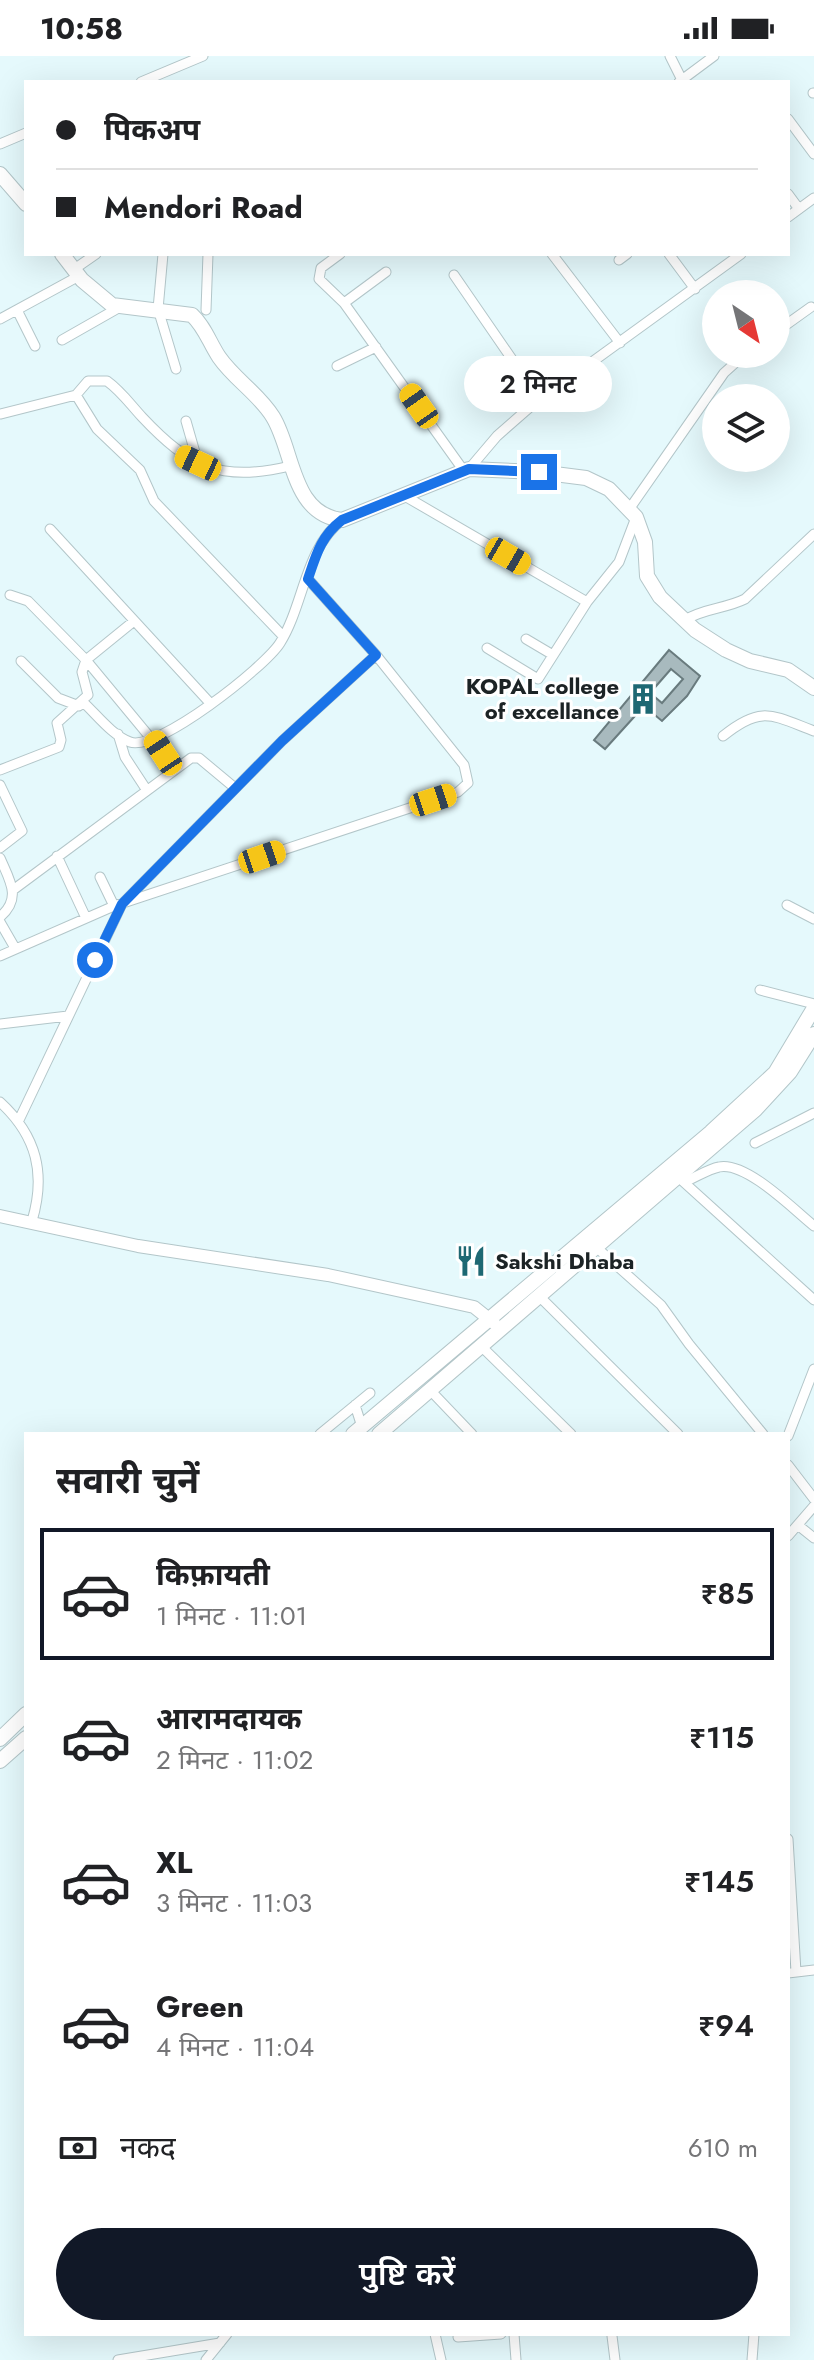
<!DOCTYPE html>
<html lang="hi">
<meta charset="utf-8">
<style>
body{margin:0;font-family:Jost,"Noto Sans Devanagari",sans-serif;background:#f2f2f2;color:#202124;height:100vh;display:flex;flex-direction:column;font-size:30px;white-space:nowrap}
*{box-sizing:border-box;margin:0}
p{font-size:26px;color:#757577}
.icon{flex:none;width:44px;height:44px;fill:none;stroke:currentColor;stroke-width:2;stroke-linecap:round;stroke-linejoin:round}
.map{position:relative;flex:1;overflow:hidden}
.details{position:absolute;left:24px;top:1376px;width:766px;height:904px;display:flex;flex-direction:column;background:#fff;border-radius:0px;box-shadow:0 8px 32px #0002}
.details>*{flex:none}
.guide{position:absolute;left:24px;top:24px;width:766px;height:176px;border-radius:0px;box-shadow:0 8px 32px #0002;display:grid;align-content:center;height:176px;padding:0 32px;background:#fff}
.needle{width:52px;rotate:145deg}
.tools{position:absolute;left:702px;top:224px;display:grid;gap:16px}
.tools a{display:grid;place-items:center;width:88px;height:88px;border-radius:50%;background:#fff;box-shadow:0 8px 32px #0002;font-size:40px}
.end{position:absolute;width:36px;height:36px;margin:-18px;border:10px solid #1a73e8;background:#fff;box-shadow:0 0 0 4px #fff}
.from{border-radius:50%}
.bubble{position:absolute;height:56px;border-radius:28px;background:#fff;box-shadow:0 8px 32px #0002;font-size:26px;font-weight:600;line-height:56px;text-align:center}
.car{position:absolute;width:24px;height:48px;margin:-24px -12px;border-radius:10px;box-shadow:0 0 6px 2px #0007;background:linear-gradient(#f5c518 24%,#345 0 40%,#f5c518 0 76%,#345 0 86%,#f5c518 0)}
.guide b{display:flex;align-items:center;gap:28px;height:76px;font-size:30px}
.guide b+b{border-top:2px solid #e0e0e0}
.guide i{width:20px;height:20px;background:#202124}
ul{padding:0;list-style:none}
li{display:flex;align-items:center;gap:24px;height:132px;margin:0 16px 12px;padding:0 16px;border:4px solid transparent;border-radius:0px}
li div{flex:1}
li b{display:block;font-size:30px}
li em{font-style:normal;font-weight:600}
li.active{border-color:#111827}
li>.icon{width:72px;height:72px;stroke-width:1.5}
h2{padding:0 32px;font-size:36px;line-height:96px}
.pay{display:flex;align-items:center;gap:20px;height:88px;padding:0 32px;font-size:30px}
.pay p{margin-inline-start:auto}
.button{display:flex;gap:16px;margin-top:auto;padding:16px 32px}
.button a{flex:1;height:92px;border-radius:48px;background:#111827;color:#fff;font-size:32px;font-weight:600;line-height:92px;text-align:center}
.status{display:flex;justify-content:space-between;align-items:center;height:56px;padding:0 40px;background:#fff;direction:ltr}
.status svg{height:22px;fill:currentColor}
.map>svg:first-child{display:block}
</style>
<div class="status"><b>10:58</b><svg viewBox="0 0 49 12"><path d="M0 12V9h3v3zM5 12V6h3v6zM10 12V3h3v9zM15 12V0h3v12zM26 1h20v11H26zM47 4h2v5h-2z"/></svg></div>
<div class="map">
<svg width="814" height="2304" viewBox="0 0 814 2304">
<rect width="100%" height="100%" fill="#e5f9fc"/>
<path fill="#a8babe" stroke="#697b7e" stroke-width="2" fill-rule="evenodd" d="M669,594L700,620L687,640L662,665L644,650L605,693L594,684ZM671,613L683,623L662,647L650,637Z"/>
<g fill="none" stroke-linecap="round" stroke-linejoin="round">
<defs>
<path id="minor" d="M670,0L682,24
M141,26L203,0
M679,26L714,0
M813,37H814
M788,63L814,98
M0,88L26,77
M788,138L799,153
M788,161L814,142
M163,198L158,253L176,313
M340,198L321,212L319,223L344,247L464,415
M552,198L620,287
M669,198L695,233
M619,204L627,198
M73,214L96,198
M454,219L540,344
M344,247L386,216
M17,254L35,290
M206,254L208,198
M0,263L79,220
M776,276L811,251
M62,284L120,251
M337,310L376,291
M1,358L76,339
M186,365L198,407
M469,413L497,380L530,351L741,198
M403,439L587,546
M630,452L724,317L745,298
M50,473L210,647
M10,539L28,545L86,604L163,697
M685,564C704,552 725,553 745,543L814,478
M283,580L154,445L140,414L97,373L76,339L88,325H107C121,335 130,348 142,361C189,411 221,427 290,410
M526,583L553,599
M487,592L538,623L587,546L619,506L635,464
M21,605L58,642L79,650
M83,646C97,659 112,679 130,686C157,696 265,611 280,587C304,549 305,492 342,464
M118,678L125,701L146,733
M723,680C761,649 772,659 814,675
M0,714L59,691L61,684L57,667L88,639L82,616L86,604L134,565
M0,729L22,775L0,792
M57,800L86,862
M0,802C10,825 22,842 0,861
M100,821L114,850
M13,834L191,702H199L235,732
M787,849L814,863
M0,866L15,892
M0,900L114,850L458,736L468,727L464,709L376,599L308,523
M760,934L814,948
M0,968L68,960
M0,1046C37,1080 46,1118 32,1165
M19,1064L122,848L282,685L376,599
M755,1087L814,1057
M677,1120L814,1244
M684,1126C695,1122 708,1113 719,1111C746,1105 794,1154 814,1170
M596,1191L661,1249L689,1288L763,1378
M539,1240L678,1378
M482,1291L571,1378
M430,1334L472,1378
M355,1349L362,1371
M320,1378L370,1337
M788,1380L814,1313
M788,1409L814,1443
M799,1470L814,1482
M788,1480L814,1450
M788,1783L796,1916
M788,1917L814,1914
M435,2278L441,2304
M514,2278L516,2304
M612,2280L615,2304
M458,2281L501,2278
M118,2304L220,2287
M206,2304L227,2278
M752,2304L754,2278"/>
<path id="tertiary" d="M0,1160L138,1190L328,1219L474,1251L494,1267"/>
<path id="secondary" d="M0,118L26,148
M62,198L82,224L112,249L192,259C205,271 209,286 219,301C234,323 259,338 273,361C294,395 291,458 342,464L469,413L539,416L586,422L609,433L636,461L645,486L647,520L660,541L695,574L726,594L750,605L788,614L814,632"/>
<path id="primary" d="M353,1378L711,1076L775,1017L814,952
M379,1378L755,1054L790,1016L814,978
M0,1683L26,1658
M0,1705L26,1682"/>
</defs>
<use href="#minor" stroke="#b3c6c9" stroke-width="11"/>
<use href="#tertiary" stroke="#b3c6c9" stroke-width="14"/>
<use href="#secondary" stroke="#b3c6c9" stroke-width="16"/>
<use href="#primary" stroke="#b3c6c9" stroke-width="16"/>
<use href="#minor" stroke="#fff" stroke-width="9"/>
<use href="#tertiary" stroke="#fff" stroke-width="12"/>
<use href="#secondary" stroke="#fff" stroke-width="14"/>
<use href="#primary" stroke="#fff" stroke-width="14"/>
</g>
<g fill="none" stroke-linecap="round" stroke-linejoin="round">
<path stroke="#1a73e8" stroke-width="10" d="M95,904L122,848L282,685L376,599L308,523C316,499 321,480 342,464L469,413L539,416"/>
</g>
<defs>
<symbol id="building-bare" viewBox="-9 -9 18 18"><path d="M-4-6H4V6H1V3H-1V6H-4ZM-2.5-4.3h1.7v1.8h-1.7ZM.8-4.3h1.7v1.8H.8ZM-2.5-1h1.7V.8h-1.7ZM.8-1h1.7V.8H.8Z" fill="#1e6873" stroke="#fff" stroke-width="2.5" paint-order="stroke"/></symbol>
<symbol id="restaurant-bare" viewBox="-9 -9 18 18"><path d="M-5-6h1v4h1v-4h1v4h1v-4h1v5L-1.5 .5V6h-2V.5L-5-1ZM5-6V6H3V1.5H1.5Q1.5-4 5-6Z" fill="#1e6873" stroke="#fff" stroke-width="2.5" paint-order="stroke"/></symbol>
</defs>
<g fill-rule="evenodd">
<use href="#building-bare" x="621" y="621" width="44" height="44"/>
<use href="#restaurant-bare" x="449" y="1183" width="44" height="44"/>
</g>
<g text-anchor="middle" stroke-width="6" stroke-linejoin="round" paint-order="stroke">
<g font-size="22" font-weight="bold" fill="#1c2325" stroke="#fff" text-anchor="end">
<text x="619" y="638">KOPAL college<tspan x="619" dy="25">of excellance</tspan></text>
<text x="495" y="1213" text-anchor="start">Sakshi Dhaba</text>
</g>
</g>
</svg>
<div class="tools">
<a><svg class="needle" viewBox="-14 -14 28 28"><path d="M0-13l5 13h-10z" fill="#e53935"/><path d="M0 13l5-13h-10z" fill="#757577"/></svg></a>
<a><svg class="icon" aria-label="layers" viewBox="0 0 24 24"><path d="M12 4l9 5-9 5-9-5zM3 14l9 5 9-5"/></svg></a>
</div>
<i class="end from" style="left:95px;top:904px"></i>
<i class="end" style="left:539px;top:416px"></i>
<div class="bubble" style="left:464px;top:300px;width:148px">2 मिनट</div>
<i class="car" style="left:419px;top:350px;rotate:325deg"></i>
<i class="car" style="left:198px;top:407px;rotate:295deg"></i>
<i class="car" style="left:508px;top:500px;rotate:120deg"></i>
<i class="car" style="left:163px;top:697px;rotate:327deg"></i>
<i class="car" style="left:433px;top:744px;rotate:72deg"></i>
<i class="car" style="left:262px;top:801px;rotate:71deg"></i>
<div class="guide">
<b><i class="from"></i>पिकअप</b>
<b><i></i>Mendori Road</b>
</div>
<section class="details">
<h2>सवारी चुनें</h2>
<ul>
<li class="active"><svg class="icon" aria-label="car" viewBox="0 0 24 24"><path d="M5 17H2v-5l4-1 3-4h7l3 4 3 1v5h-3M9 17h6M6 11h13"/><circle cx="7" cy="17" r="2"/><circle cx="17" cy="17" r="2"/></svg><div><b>किफ़ायती</b><p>1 मिनट · 11:01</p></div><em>₹85</em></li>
<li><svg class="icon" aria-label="car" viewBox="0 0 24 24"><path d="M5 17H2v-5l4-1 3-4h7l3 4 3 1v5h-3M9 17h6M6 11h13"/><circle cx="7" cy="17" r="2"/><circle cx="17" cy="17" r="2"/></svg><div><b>आरामदायक</b><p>2 मिनट · 11:02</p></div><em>₹115</em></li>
<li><svg class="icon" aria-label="car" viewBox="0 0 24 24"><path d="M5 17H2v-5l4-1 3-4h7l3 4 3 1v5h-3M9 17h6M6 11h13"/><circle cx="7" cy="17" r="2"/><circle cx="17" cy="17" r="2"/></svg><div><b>XL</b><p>3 मिनट · 11:03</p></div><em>₹145</em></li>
<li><svg class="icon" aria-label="car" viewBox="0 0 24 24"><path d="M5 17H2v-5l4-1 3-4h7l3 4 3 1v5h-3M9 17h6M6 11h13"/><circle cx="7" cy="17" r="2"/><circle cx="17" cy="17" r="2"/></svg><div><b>Green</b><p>4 मिनट · 11:04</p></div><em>₹94</em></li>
</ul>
<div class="pay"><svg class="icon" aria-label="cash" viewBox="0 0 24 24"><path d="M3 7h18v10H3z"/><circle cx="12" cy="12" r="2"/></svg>नकद<p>610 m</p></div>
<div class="button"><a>पुष्टि करें</a></div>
</section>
</div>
